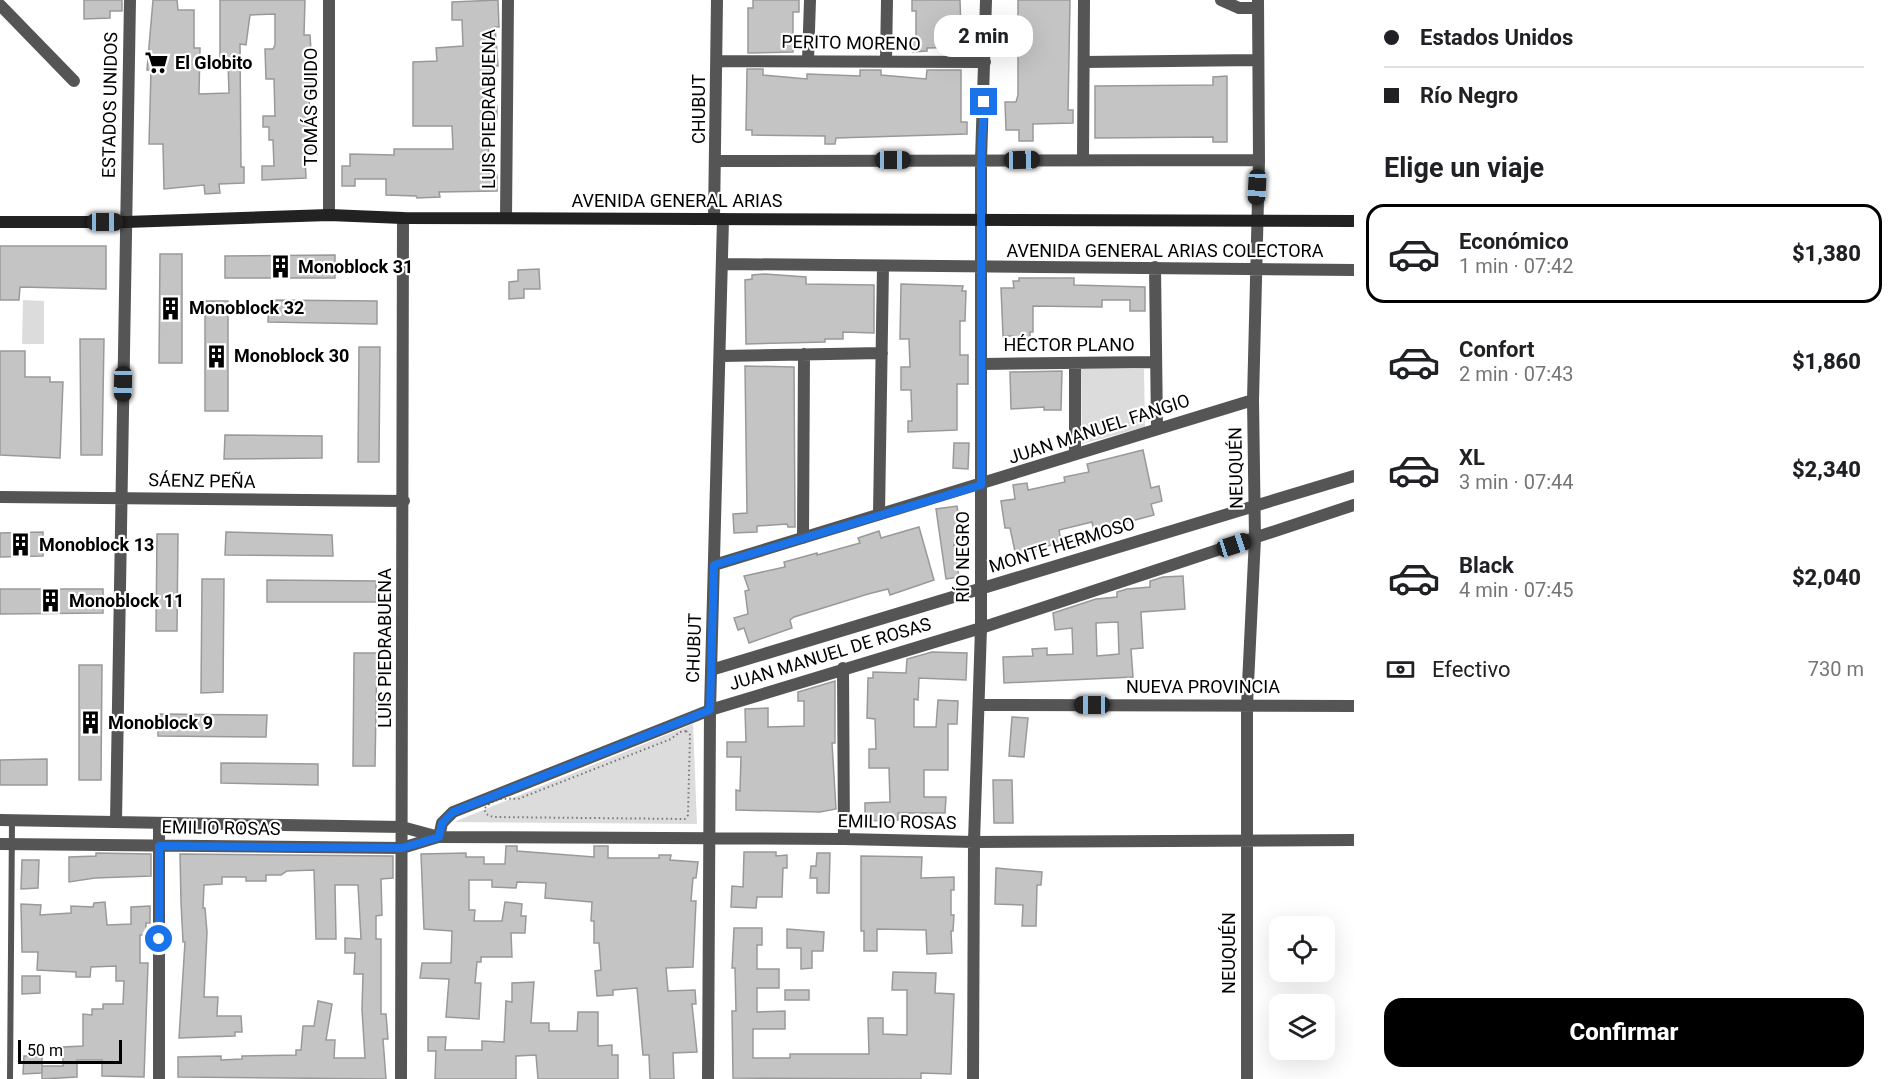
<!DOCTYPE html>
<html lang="es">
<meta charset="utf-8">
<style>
body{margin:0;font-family:Roboto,sans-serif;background:#f2f2f2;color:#202124;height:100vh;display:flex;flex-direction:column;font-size:22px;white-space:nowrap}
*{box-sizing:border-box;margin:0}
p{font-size:20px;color:#757577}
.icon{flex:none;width:33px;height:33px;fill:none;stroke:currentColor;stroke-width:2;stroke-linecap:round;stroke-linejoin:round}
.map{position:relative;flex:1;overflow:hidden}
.details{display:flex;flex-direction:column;background:#fff;width:540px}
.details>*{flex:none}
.top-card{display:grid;align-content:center;height:132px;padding:0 30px;background:#fff}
.controls{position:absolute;left:1269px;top:916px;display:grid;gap:12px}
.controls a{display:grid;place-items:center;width:66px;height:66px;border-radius:12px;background:#fff;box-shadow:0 6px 24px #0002;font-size:30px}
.scale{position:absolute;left:18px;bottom:15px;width:104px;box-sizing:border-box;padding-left:6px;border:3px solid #000;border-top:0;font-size:16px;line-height:21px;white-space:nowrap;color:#000;-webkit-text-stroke:4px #fff;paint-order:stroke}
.end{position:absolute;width:27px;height:27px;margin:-14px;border:8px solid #1a73e8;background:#fff;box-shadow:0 0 0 3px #fff}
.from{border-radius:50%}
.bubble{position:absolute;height:42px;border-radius:18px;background:#fff;box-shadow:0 6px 24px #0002;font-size:20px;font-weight:800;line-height:42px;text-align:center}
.car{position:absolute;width:18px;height:36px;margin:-18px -9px;border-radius:8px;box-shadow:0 0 4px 2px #0007;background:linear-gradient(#222 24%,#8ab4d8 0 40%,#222 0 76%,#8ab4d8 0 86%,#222 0)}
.top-card b{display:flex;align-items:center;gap:21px;height:57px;font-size:22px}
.top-card b+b{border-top:2px solid #e0e0e0}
.top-card i{width:15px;height:15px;background:#202124}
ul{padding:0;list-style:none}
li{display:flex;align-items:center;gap:18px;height:99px;margin:0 12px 9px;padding:0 18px;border:3px solid transparent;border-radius:18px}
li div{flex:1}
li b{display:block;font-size:22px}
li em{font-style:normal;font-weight:800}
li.selected{border-color:#000}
li>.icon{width:54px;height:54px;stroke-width:1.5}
h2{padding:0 30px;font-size:27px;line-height:72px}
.pay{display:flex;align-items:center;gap:15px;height:66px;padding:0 30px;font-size:22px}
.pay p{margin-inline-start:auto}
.primary-button{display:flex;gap:12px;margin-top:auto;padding:12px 30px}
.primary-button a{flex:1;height:69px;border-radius:18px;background:#000;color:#fff;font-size:24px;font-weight:800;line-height:69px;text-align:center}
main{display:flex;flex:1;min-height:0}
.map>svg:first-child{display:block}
</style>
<main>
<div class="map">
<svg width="1354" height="1079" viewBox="0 0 1354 1079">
<rect width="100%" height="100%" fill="#fff"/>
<path fill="#dcdcdc" d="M23,300L44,301V344H22Z
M1081,369H1144L1145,427L1082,444Z
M693,724L697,824L454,822Z"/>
<path fill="#c4c4c4" stroke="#999" stroke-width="1.5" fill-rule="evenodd" d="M84,0H122V11H110V18L84,19Z
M153,0H177L178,10H194V48H200L199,94L229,93L228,63H220V0H305L304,35H310L311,51H306L307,72L317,71V87H309L310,141H316L317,154L305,155L306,178L262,180V166H274L273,140H269V127H263V116H275L274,79H266L265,49H273L275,45V14L250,15L246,45L240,44L241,167H244V183L219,184L220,193L205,194L204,185L164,189L163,144H149L151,70H147Z
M498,0L499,27H495L498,66H493L494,80H488L487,106H497V118H488L489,176L497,175V191L439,192L440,197L417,198L416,196L386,195V179H355V186H342V166H350V154L394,155V149H453L452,126H413V62L437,61L436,48L463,46L462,20H452V2Z
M753,0H799V12H793V52L748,53V8H753Z
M912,0H960L961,30H973L974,47L927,48V51L913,52L912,37H916V11H912Z
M1018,0H1070L1068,110H1073V123L1033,124V141H1019V130H1006L1005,102H1016L1018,95Z
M747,69H763V75L807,79V74L860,76V70H881V75L926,79L927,70H961V122H967V134L836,138L835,144H825V136L752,135V130H746Z
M1227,76V142H1213V137L1095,138V86L1213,85V77Z
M0,246H106V289L20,287L19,300H0Z
M160,254H182V363H159Z
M335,255V278H225V256Z
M539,269L540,289H524V298L509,299V282L518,281V270Z
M765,274L806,277V284L874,285V333L843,332V339H825V342L746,344L745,280L752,279V275Z
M1019,278H1074V285L1145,287V311H1130V300H1102V307L1033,306V332H1030V346H1015L1014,336H1003L1001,288H1014L1013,281H1019Z
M901,284L963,286L962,291H966L965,321H960V355H968V384H957V430L908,432V421H912L911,390H901V367H910L909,339H900Z
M269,300L377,301V324L268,322Z
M205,301H228V411H205Z
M80,339H104L102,455H81Z
M359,347H380L379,462H358Z
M0,351H25V377H50V382H63L60,458L0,455Z
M745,366L794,367L795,527H788L787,524L757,526V532L734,533L733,514L747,513Z
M1062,371L1061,410H1044V407L1011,409L1010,372Z
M225,435L322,436V458L224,459Z
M954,443H969L968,469L953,468Z
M1143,450L1151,488L1159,486L1162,501L1151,504L1154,515L1094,531L1092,522L1059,530L1061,542L1016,556L1010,528H1005L1001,501L1015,499L1013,485L1027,483L1028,490L1065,482L1064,477L1089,472L1087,464Z
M957,506L961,531L965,530L967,543L954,545L959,577L946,579L936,509Z
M919,527L934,580L890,595L888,589L868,594L794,617L790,620L792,628L749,643L744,628L738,630L734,618L748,614L745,591L749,590L744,576L785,567L784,562L817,553V555L860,543L858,538L879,531L881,538Z
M43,532V556L0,557V533Z
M226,532L332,535L333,556L225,555Z
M157,534H178L177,631H156Z
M1183,576L1185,609L1141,612L1143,648L1131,649L1133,677L1004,683L1003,657L1033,656L1032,649L1047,648V655L1073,654L1072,628L1055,630L1053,613L1096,599L1117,597V592L1127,589L1150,587V581L1163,577ZM1118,622L1119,654L1097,656L1096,623Z
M202,579H224L223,692L201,693Z
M267,580L376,581V602H267Z
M0,589H103V613L0,614Z
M932,652L967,653L966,680L919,678L918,700L914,699V727H936L938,700L958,701L957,724H948V770H924V797H946L945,813H898V820L865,821V803L890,802L889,768H869V749H876L875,719L867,718L868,678H873V672L906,673L907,659Z
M354,653H377L375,766H353Z
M79,665H102L101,780H79Z
M835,681V743H832L836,809L820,812L736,810V790L740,791L741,757H727V742H746L745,709L768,708V727L804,726V701H798V692Z
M158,714L267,715L266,737L158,736Z
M1012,717L1028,718L1024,757L1009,756Z
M47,759V785H0V760Z
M221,763L318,764V785L221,783Z
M993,780H1012L1013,823H994Z
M506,846H517V851L594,857V846H608V858H659V855H671L670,860L698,862L696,878H693L691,901H696L693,967L666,968L668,991L695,990L696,1004H692L697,1052L673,1053L674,1079H650L649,1055H643L637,988L613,990V995L597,996L595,971L601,970L599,943H594V921H591L592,902L545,898L546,883L517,882L516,888L492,887V880H469V910H475L474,921H502L505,902L522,904L521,916H526L525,933H511L512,957H481V962H477L475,983H481L479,1019L446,1017L449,979L420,978L422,963H451L452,931L424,929L421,854L466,853V857H484V864H505Z
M744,852H776V856L787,855V868H783L782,897H757L756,908L731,907L732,886L743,887Z
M96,853L151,854V876L95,878L69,882V857L96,856Z
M817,853H830L829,893H817V878H810L811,866H816Z
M180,854L393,856V878L381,879L382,915L376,916V939H381V1014H386L388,1039H383L386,1079L178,1077V1057L221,1056V1060L242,1059V1056L296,1055V1050H301L303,1026H314L318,1001L332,1004L326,1040H335L334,1058H365L362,1010L363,974H354L355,953H345V938L361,939L358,885H335L336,939H316L314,870L287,871L281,875H266V881H246V877H222V884L204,885L203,908H205L207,932L204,997H218L217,1016H241L242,1032H235V1036L179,1038L185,942H183L181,902Z
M861,856L922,857L921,878L954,877V890H951V915H954L953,931H951L952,953L927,954L926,930L877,929V951H864V931H861Z
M22,860H39L38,888L21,889Z
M996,868L1042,872L1041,885H1037L1036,926H1022L1023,905L995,904Z
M105,902L107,925L131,924V907L150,906V923H146V935H140V963H148L144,1077L102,1076V1060H77V1077L42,1079V1066H63V1047L83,1046V1014L92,1015V1009H103V1004H123L124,981H116V966L91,967L90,977H76V972L37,970L38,952H22L21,904L41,905L40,915L71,913V906L93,907L94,903Z
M734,928H762V945H757V969H779V988H757V1012L785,1011V1029H753V1058H790V1054H869L868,1018H883V1034L907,1035V990H892L893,972L936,973L935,993L954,994L951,1074L921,1073V1079L733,1078L732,1011H736L735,968H732Z
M787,929L824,932L823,951H812V968L801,969V948H787Z
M22,976H40V993L22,994Z
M534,982L531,1023H549V1031H577L578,1012H598V1046L612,1045V1055H618V1079H538L536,1055L516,1056V1079H435L436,1051H428V1037H446L445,1050H482V1041L504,1042L506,1001L512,1002V983Z
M785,990H809V1000H785Z
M24,1056H42V1073L23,1074Z"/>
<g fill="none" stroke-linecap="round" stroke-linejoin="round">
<path stroke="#777" stroke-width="2" stroke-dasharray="1.5 3" stroke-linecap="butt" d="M686,731L690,735L688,815L685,819L493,817L486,814L484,809C494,798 504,798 518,799L671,739L680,732Z"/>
<path stroke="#555" stroke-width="6" d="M10,1079L12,820"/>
<path stroke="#555" stroke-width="12" d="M1221,0L1239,8H1258
M0,5L74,81
M808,60L810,0
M717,61L985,62
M886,61L887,0
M1084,62L1258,60
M1083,158L1084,0
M717,161L1259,160
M329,215V0
M506,218L508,0
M714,219L717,0
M724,264L1354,270
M1155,267L1157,428
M721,356L882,353
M1075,363V454
M982,364L1156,362
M0,497L404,501
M879,514L883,266
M803,538L804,354
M714,565L1253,400
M843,668L844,839
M711,670L1354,476
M980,705L1354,706
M0,820L402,827L439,837L844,839L974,842L1354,840
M116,822L130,0
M159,823V1079
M439,837L442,823L453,812L710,710L981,628L1354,505
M0,844L402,848L438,837
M401,1079L403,218
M708,1079L710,710L723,219
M973,1079L974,842L981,628V160L986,0
M1247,1079V705L1255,538L1253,400L1259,160L1258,0"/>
<path stroke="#222" stroke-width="12" d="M0,222H126L329,215L403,218L1354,221"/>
</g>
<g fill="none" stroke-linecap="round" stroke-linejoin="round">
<path stroke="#1a73e8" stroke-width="8" d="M159,939V846L402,848L439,837L442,823L453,812L710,710L714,565L981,485V160L984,102"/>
</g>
<defs>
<symbol id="supermarket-bare" viewBox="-9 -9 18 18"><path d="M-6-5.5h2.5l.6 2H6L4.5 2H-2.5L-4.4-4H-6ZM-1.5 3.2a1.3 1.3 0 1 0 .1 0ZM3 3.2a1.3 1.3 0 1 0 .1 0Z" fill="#000" stroke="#fff" stroke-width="2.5" paint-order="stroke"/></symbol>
<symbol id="building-bare" viewBox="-9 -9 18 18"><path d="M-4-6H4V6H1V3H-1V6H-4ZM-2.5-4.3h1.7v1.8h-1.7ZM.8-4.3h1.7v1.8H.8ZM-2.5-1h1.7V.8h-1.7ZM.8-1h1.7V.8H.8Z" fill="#000" stroke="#fff" stroke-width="2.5" paint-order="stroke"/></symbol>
</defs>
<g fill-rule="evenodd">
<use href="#supermarket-bare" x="140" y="46" width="33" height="33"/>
<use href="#building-bare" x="264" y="250" width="33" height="33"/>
<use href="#building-bare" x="154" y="292" width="33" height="33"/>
<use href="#building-bare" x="200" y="340" width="33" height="33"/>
<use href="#building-bare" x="4" y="528" width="33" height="33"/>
<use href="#building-bare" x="34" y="584" width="33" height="33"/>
<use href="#building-bare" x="74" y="706" width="33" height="33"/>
</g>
<g text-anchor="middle" stroke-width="4.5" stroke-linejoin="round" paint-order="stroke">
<g font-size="18" fill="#000" stroke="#fff">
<text transform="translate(851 43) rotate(1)" y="6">PERITO MORENO</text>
<text transform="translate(110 105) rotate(-89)" y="6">ESTADOS UNIDOS</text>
<text transform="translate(311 107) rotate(-90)" y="6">TOMÁS GUIDO</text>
<text transform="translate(489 109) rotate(-90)" y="6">LUIS PIEDRABUENA</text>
<text transform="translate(699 109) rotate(-90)" y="6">CHUBUT</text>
<text x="677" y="207">AVENIDA GENERAL ARIAS</text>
<text x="1165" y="257">AVENIDA GENERAL ARIAS COLECTORA</text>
<text x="1069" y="351">HÉCTOR PLANO</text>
<text transform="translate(1099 429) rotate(-18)" y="6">JUAN MANUEL FANGIO</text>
<text transform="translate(1236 468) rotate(-91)" y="6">NEUQUÉN</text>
<text transform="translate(202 481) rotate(1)" y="6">SÁENZ PEÑA</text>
<text transform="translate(1062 545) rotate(-17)" y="6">MONTE HERMOSO</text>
<text transform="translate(963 557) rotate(-90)" y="6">RÍO NEGRO</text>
<text transform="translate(385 648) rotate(-90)" y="6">LUIS PIEDRABUENA</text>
<text transform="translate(694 648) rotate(-88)" y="6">CHUBUT</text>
<text transform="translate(830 654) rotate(-17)" y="6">JUAN MANUEL DE ROSAS</text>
<text x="1203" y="693">NUEVA PROVINCIA</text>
<text transform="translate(897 822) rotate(1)" y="6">EMILIO ROSAS</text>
<text transform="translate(221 828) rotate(1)" y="6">EMILIO ROSAS</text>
<text transform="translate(1229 953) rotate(-90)" y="6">NEUQUÉN</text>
</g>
<g font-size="18" font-weight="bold" fill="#000" stroke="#fff" text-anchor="start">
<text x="175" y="69">El Globito</text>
<text x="298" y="273">Monoblock 31</text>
<text x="189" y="314">Monoblock 32</text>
<text x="234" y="362">Monoblock 30</text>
<text x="39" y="551">Monoblock 13</text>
<text x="69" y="607">Monoblock 11</text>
<text x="108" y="729">Monoblock 9</text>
</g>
</g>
</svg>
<div class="controls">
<a><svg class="icon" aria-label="locate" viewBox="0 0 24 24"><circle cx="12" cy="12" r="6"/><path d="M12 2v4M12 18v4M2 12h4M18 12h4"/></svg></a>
<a><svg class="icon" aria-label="layers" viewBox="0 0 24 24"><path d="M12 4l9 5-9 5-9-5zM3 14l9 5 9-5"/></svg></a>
</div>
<div class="scale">50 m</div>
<i class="end from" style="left:159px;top:939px"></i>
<i class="end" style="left:984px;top:102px"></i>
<div class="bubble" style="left:934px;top:15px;width:99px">2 min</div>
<i class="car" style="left:893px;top:160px;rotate:90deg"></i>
<i class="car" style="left:1022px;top:160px;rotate:89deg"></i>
<i class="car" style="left:1257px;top:187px;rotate:183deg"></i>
<i class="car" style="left:105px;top:222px;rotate:90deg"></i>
<i class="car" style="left:123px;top:384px;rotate:181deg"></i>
<i class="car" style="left:1234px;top:545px;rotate:72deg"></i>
<i class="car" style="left:1092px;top:705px;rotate:270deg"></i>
</div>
<section class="details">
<div class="top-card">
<b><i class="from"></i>Estados Unidos</b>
<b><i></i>Río Negro</b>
</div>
<h2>Elige un viaje</h2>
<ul>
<li class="selected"><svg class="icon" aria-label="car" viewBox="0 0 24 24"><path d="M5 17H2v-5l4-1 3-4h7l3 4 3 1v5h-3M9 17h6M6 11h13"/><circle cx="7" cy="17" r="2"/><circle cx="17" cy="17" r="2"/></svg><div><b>Económico</b><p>1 min · 07:42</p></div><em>$1,380</em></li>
<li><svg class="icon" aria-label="car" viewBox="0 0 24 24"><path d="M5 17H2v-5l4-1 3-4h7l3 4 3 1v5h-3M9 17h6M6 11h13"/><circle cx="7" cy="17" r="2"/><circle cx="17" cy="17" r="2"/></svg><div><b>Confort</b><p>2 min · 07:43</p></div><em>$1,860</em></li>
<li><svg class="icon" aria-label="car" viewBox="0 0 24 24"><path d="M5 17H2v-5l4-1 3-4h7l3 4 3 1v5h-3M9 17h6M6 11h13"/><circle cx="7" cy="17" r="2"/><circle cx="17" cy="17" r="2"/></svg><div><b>XL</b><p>3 min · 07:44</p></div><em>$2,340</em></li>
<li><svg class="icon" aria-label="car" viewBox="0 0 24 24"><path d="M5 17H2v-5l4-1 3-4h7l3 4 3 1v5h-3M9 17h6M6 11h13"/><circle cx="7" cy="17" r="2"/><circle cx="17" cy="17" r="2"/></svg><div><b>Black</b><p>4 min · 07:45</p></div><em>$2,040</em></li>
</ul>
<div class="pay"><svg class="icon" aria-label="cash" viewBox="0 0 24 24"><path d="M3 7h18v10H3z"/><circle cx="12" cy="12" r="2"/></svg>Efectivo<p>730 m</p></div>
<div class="primary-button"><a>Confirmar</a></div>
</section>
</main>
